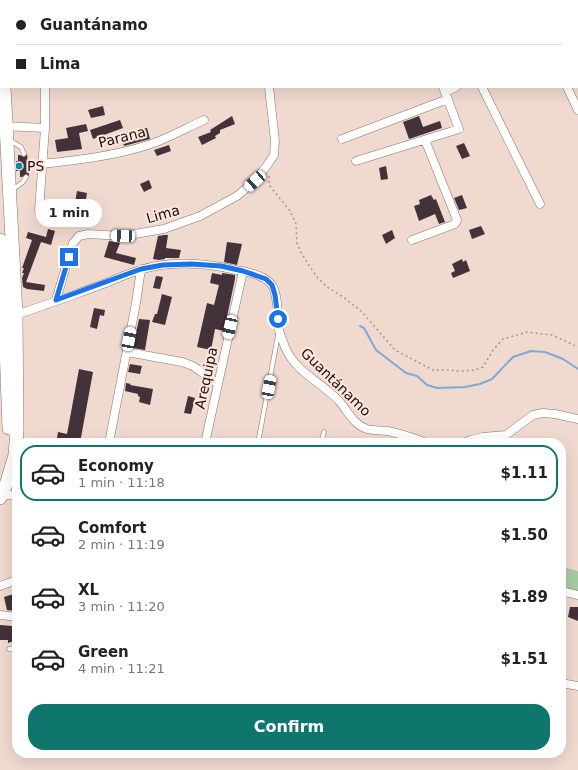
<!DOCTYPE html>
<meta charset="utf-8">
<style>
body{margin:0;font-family:"DejaVu Sans",sans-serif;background:#f6f6f6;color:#222;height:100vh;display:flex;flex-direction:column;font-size:15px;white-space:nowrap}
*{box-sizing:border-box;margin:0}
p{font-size:13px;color:#767676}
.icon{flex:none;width:22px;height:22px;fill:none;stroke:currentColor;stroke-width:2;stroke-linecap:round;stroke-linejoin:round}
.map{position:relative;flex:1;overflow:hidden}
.panel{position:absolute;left:12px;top:438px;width:554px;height:320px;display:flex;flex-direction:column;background:#fff;border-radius:16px;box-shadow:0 4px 16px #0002}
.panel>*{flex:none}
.banner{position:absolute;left:0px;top:0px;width:578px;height:88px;box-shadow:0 4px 16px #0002;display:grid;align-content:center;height:88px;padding:0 16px;background:#fff}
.end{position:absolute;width:18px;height:18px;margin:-9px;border:5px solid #1a73e8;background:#fff;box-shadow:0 0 0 2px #fff}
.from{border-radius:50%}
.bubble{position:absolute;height:28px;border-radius:14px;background:#fff;box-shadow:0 4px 16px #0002;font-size:13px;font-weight:700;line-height:28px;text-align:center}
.car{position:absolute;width:12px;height:24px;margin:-12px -6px;border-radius:5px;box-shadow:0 0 3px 1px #0007;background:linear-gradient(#fff 24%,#345 0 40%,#fff 0 76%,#345 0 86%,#fff 0)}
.banner b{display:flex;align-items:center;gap:14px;height:38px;font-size:15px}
.banner b+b{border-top:1px solid #e0e0e0}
.banner i{width:10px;height:10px;background:#222}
ul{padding:7px 0 0;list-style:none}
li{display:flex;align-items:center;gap:12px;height:56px;margin:0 8px 6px;padding:0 8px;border:2px solid transparent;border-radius:16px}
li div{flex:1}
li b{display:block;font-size:15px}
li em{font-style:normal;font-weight:700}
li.current{border-color:#0f766e}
li>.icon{width:36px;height:36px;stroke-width:1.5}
.primary-button{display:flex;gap:8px;margin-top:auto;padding:8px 16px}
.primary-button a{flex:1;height:46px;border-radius:16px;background:#0f766e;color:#fff;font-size:16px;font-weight:700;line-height:46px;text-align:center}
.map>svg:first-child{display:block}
</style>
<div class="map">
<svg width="578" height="770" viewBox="0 0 578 770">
<rect width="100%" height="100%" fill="#f0d9cf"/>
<path fill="#a6caa4" d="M561,567L578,571V592L561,588Z"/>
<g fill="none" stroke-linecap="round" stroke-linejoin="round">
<path stroke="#82a8d7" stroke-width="2" d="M360,326L364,328L376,350L406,373L417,376L427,385L437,388L465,387L480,384L492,379L513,357L531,351L545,352L563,359L578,369"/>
</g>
<path fill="#44323a" d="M103,106L105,115L91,118L88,110Z
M232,116L235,124L220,130V133L215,136L216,138L202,145L198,137L211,132L210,130Z
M419,116L423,127L440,121L442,128L409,139L403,122Z
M120,120L123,128L93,139L90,130Z
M86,124L88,131L79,133L82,149L57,152L55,140L68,138L66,128Z
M147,128L150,139L124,146L121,133Z
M464,143L470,156L462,159L456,146Z
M169,145L171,151L157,156L154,150Z
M27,154L29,176L26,174L22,177H20V171H16V161H18V155H20L24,157Z
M386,166L388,179L381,180L379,168Z
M149,180L152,188L144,192L140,184Z
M77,191L87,193L85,205L75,203Z
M431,195L434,200L436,199L445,222L439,224L435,214L419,221L414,206L420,204L419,200Z
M462,195L467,208L459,210L454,198Z
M481,226L485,234L472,239L469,230Z
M48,229L55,231L51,245L41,242L26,282L45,285L44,291L27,289L23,287L22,278L24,273H22L24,268H22L32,240L26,238L28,232L46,237Z
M392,230L395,238L386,244L382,235Z
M164,235H168L166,248L181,250L179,258H165V259L159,260L153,259L158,236Z
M109,241L120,243L116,253L136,258L134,265L104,257Z
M227,242L242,244L237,265L224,262Z
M462,259L463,262L466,260L470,271L453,278L451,273L455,271L452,264Z
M212,273L222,275V273L235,275V279L224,331L215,329L211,350L197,347L207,303L214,305L219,285L210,283Z
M156,276L163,277L160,289L153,288Z
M162,294L172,297L165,325L152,322L155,314H157Z
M94,308L105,310L104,316L100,315L97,329L90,327Z
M139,319L150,320L145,350L133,348Z
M130,364L142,366L140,374L128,372Z
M79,369L93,372L80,443H65L66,440L57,438L58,432L67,434Z
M126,383L131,384L130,385L153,389L150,405L139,402L140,397L138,396V394L125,391Z
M188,396L195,398L191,414L184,413Z
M17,593V611L7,610L4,597Z
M570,607H578V621L568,617Z
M0,625L12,626L13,629L17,628V640L8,643V640H0Z"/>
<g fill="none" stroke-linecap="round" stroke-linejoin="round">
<defs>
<path id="service" d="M9,140L21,147L24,154
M12,190L23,182L26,177
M258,443L278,335
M321,443L324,432
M9,649H17"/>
<path id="minor" d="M133,0V1
M411,0L412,1
M492,0L493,1
M527,0V1
M567,0V1
M5,1L8,0
M103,1L105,0
M333,1L336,0
M577,22L578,25
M577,78L578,77
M482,87L540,204
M567,87L578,110
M445,92L456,87
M2,126L45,128
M342,139L448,99
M356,161L459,129L443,87
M42,164C78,160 114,156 148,145C167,139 186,128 204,120
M39,210L45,128V87
M412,240L455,224L457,220L425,140
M56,300L73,243L79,236L88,234L123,236L164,229L200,216L237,196L255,181L268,164L274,155L275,141L269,87
M12,316C41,307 70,296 98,286C112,281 126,274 140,270C171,260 206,263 236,270C247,272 265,275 272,285C279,297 277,316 279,330C280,335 283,341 285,347C296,373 320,381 338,400C348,410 352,424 367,429C374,431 382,430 388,431C401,434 414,438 426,443
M127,352L182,362L193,366L218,384
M109,443L136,303L141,269
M205,443L243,271
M464,443L471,440L483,437L506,435L533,415L543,413L555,414L578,419
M1,495H17
M0,586L17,580
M561,591L578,595
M0,615L17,617
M561,683L578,686"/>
<path id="primary" d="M0,10L1,31
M0,240L5,318L9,428
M0,498L7,482L15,455L17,431L16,315L4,87"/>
</defs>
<use href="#service" stroke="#89756c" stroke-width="5"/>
<use href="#minor" stroke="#89756c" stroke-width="9"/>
<use href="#primary" stroke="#89756c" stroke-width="14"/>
<path stroke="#a6948c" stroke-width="1.5" stroke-dasharray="2 3" stroke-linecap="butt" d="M269,176V185L290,211L296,224L297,243L300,251L316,276L327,287L343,297L361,311L395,350L435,371C444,368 452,371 461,371C469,371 476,370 483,367L493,350L503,339L527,332L552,335L578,347"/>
<use href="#service" stroke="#fff" stroke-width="4"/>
<use href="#minor" stroke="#fff" stroke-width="8"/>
<use href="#primary" stroke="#fff" stroke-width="13"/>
</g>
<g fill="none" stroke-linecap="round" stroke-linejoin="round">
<path stroke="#1a73e8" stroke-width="5" d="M69,257L56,300L141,269L163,265L191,264L221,266L243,271L266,279L272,285L275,295L278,319"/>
</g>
<circle fill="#0487a9" stroke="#fee6dc" stroke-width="1.5" cx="19" cy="166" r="4"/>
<g text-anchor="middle" stroke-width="4" stroke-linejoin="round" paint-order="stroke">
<g font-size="14" fill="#160f0c" stroke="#fee6dc">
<text transform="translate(122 137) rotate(-14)" y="5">Parana</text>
<text transform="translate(163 214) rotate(-16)" y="5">Lima</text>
<text transform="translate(206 378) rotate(-78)" y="5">Arequipa</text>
<text transform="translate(336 382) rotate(44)" y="5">Guantánamo</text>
</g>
<g font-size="14" fill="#160f0c" stroke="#fee6dc" text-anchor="start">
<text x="27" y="171">PS</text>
</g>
</g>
</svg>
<i class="end from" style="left:278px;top:319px"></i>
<i class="end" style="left:69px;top:257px"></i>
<div class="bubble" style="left:36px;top:199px;width:66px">1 min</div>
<i class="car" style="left:255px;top:181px;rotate:228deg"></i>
<i class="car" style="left:123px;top:236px;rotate:272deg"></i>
<i class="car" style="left:230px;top:327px;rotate:192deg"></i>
<i class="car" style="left:129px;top:339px;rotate:11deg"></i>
<i class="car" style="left:269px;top:387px;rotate:11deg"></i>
<div class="banner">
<b><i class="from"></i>Guantánamo</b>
<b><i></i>Lima</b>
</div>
<section class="panel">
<ul>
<li class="current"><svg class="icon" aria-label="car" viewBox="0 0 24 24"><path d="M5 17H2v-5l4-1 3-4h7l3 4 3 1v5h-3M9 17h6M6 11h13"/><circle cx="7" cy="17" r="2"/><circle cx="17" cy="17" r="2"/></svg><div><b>Economy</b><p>1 min · 11:18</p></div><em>$1.11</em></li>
<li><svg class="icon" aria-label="car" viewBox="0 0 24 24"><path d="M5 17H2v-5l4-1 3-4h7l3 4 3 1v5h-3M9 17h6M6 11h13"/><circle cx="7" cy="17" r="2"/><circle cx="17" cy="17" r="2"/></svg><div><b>Comfort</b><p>2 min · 11:19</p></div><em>$1.50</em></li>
<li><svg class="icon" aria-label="car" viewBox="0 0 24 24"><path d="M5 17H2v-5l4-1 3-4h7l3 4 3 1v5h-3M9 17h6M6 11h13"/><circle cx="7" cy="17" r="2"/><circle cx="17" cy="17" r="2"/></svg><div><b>XL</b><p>3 min · 11:20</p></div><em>$1.89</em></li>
<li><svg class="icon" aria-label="car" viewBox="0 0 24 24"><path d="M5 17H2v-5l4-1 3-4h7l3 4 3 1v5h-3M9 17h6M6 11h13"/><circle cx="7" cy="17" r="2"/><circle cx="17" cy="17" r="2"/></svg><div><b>Green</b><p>4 min · 11:21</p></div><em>$1.51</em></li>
</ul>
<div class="primary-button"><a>Confirm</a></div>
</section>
</div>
